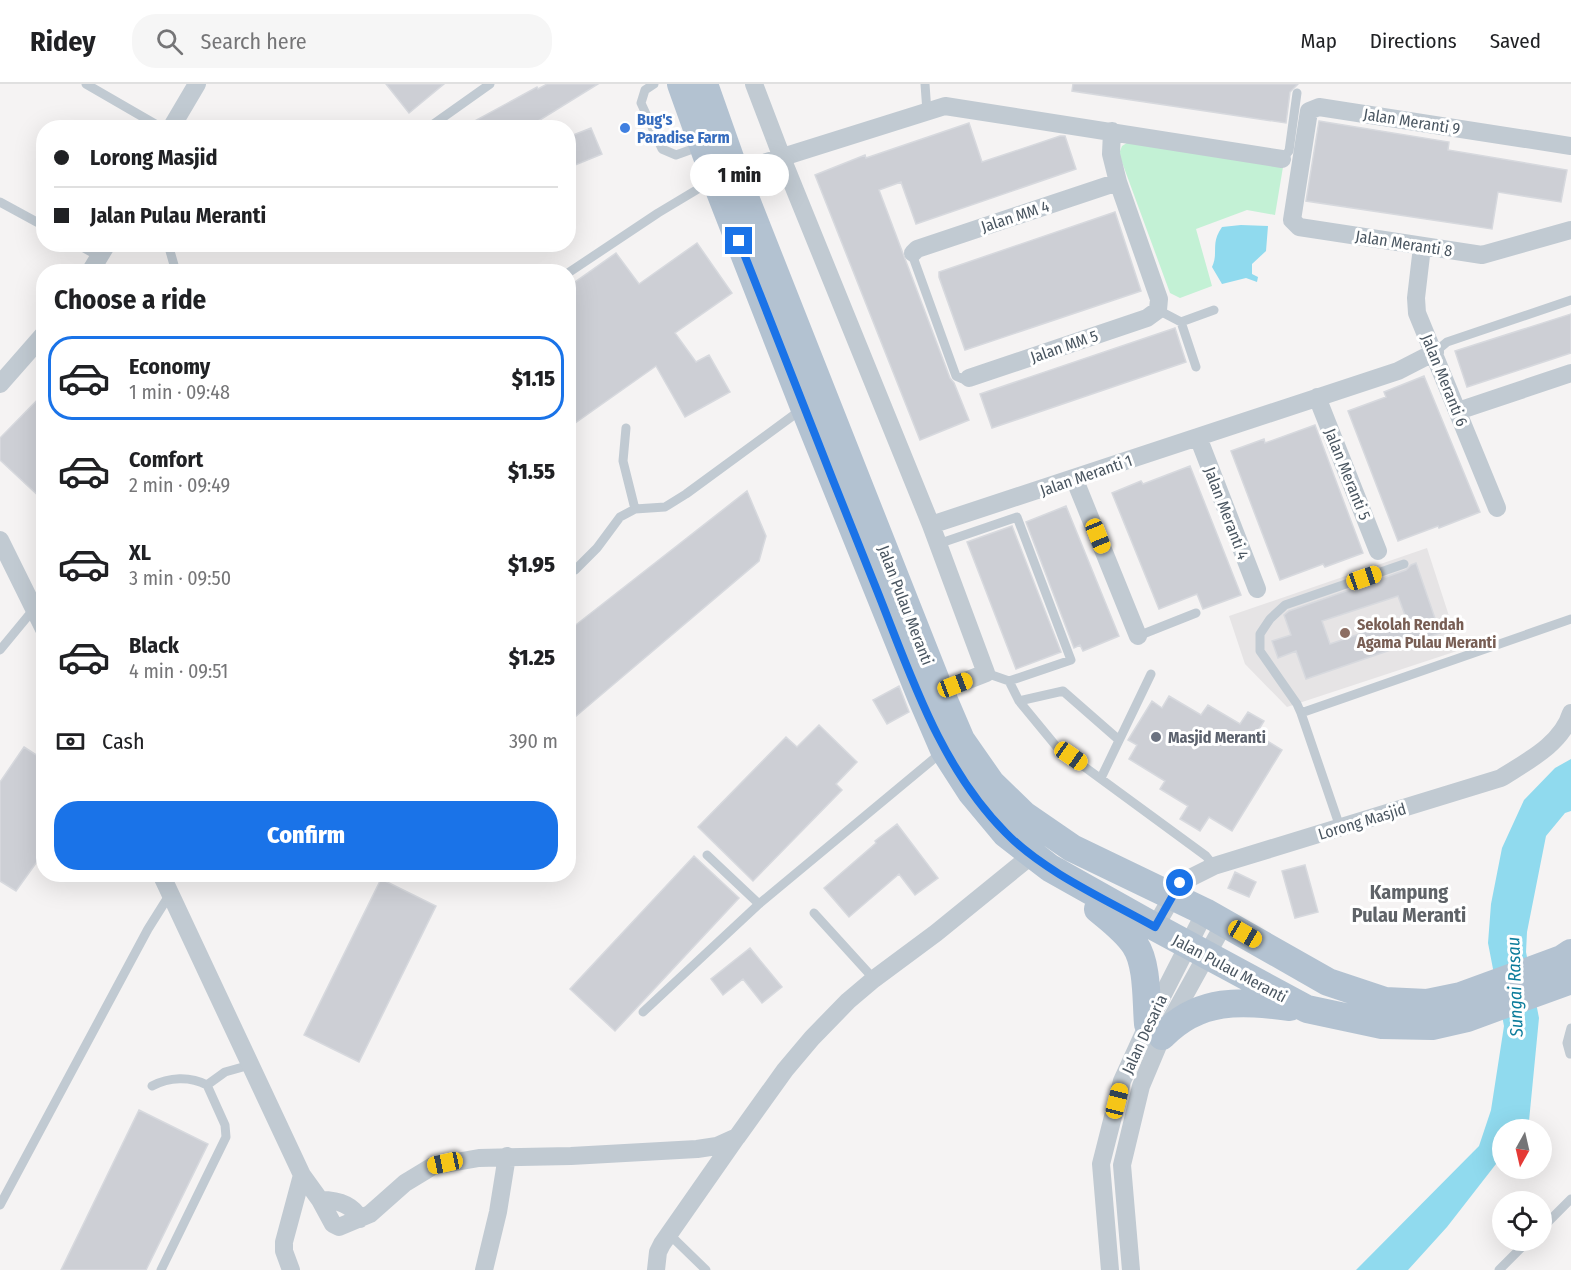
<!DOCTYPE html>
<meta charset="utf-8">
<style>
body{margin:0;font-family:"Fira Sans Condensed",sans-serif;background:#f6f6f6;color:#202124;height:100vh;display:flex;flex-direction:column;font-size:22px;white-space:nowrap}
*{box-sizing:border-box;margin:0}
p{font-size:20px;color:#757577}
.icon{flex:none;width:33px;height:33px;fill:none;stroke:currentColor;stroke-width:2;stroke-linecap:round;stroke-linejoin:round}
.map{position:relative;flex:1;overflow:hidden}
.side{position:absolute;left:36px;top:180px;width:540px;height:618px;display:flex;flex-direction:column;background:#fff;border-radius:24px;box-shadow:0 6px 24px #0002}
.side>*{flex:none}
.banner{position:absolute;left:36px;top:36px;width:540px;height:132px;border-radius:24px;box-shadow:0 6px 24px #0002;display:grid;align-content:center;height:132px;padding:0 18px;background:#fff}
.needle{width:39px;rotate:188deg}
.fabs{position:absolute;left:1492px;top:1035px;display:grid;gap:12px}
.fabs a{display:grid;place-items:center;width:60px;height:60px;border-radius:50%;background:#fff;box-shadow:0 6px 24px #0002;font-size:30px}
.end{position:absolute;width:27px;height:27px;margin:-14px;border:8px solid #1a73e8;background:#fff;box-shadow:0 0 0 3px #fff}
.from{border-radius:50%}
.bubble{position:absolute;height:42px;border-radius:21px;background:#fff;box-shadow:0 6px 24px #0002;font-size:20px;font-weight:800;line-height:42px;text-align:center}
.car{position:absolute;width:18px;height:36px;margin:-18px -9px;border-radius:8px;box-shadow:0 0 4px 2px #0007;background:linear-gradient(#f5c518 24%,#345 0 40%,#f5c518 0 76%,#345 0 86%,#f5c518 0)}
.banner b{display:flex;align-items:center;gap:21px;height:57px;font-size:22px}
.banner b+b{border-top:2px solid #e0e0e0}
.banner i{width:15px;height:15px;background:#202124}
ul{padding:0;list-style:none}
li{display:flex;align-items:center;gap:18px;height:84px;margin:0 12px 9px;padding:0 6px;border:3px solid transparent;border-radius:24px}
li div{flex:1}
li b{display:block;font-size:22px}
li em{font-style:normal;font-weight:800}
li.current{border-color:#1a73e8}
li>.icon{width:54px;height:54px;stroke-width:1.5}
h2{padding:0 18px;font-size:27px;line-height:72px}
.pay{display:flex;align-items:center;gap:15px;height:66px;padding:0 18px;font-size:22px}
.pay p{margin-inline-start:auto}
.primary-button{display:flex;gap:12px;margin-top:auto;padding:12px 18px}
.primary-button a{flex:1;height:69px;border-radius:24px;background:#1a73e8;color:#fff;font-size:24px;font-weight:800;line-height:69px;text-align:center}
header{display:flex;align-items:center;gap:36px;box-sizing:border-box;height:84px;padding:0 30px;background:#fff;border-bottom:2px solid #e0e0e0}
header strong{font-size:28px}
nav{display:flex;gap:33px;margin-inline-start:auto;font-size:21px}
.search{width:420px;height:54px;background:#f6f6f6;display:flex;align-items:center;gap:15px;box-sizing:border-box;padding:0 21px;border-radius:24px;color:#757577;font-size:22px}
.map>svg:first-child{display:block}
</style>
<header>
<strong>Ridey</strong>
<div class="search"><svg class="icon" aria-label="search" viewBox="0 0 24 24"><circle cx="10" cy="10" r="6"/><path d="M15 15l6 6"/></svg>Search here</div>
<nav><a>Map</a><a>Directions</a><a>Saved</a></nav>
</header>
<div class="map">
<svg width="1571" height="1186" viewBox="0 0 1571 1186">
<rect width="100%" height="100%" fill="#f5f3f3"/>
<path fill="#e6e4e5" d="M1427,464L1460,566L1287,623L1245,580L1229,532Z"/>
<path fill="#c3f1d5" d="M1130,57L1283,83L1275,131L1247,126L1196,145L1212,202L1180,214L1170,209L1119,70L1122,62Z"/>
<path fill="#90daee" d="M1241,141L1268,142L1266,167L1252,180V190L1258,193L1257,198L1246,194L1222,200L1212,183C1219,168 1210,160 1222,143Z
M1571,675V727L1565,729L1546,752L1527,848L1526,868L1539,934L1529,1037L1523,1045L1503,1046V1071L1447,1143L1408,1186H1356L1479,1062L1491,1026L1504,942L1488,859L1491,820L1502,764L1524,716L1555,684Z"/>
<path fill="#cdcfd5" stroke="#d7d9de" stroke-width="1.5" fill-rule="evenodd" d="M386,0H444L409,29Z
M547,0H598L527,44H462L537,3L538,5Z
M1073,0H1298L1290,8L1286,39L1072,7Z
M1319,37L1449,58L1448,66L1567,86L1561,118L1498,108L1492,145L1306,117Z
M969,39L982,78L1060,52H1065L1076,85L916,140L901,98L879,106L950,294L954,299L969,336L920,356L815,91L865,71L866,74Z
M591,44L602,70L568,84V53Z
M1115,128L1141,207L965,266L939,193V188Z
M697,159L732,209L675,249L696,278L709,271L730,308L685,333L656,282L568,344V203L616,169L639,200Z
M1571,230V269L1467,303L1455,267Z
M1175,244L1186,278L992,344L980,310Z
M1424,292L1480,428L1439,444L1438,442L1398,457L1348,327L1386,313L1384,308Z
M44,309V417L0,376V354Z
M1315,341L1363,469L1325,483L1323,480L1280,496L1231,367L1264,355L1265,359Z
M1190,382L1241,511L1203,525L1197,510L1159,525L1112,409L1141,397L1143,400Z
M747,407L766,452L759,477L568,639V547Z
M1066,422L1119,552L1083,567L1080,561L1074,564L1026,438Z
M1012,442L1061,568L1016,585L967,458Z
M1416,479L1440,549L1306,595L1296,567L1278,574L1272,557L1291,551L1284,531L1289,527L1406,486L1411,481ZM1398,512L1406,534L1330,560L1322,537Z
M899,602L909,628L887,640L873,616Z
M1169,612L1201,631L1208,621L1240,640L1248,628L1264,637L1256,650L1282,666L1232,747L1209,733L1200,747L1180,735L1188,722L1160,705L1165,697L1129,675L1137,661L1128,656L1152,617L1162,624Z
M819,641L857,678L836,700L842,706L753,797L698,743L786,653L797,663Z
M24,663L44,676V768L16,807L0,797V698Z
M897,740L938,794L915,811L899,790L849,833L824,804L876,759L875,757Z
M694,772L739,814L615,947L570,905Z
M1305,781L1318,828L1295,834L1282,787Z
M1235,788L1256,798L1249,813L1228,804Z
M381,795L436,822L359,978L304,951Z
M750,864L782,903L762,919L743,895L723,911L711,895Z
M139,1026L208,1060L146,1186H61Z"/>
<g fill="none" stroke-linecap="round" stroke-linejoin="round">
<path stroke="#c1cad2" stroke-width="9" d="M86,0L162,44
M654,0L645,6L641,19L662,65L676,71L701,62
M925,0L927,28
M428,44L490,0
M1282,75L1289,67L1297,9
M0,118L44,142
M77,160L100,173
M168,160L176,188
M913,169V173L956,292L963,295L969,294
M568,189L658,129L713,96
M1158,226L1181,238L1214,226
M1181,238L1196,283
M1435,268L1447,258L1571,216
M626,344L623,377L635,425
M938,460L1017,433L1071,576L1009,597
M568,485L575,486L597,464L620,433L635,425L665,423L686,410L802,325
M1138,552L1196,529
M0,566L33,526
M986,589L1009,597L1019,617L1056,662L1206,772L1214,782
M1019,617L1063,607L1119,656
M1301,629L1571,535
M1101,694L1151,590
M1340,743L1301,629L1297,620L1260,567V550L1270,535L1285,521L1404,480
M707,771L759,820
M814,829L874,895
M643,928L759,820L942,668
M1570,970L1567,959L1571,944
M207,1001L225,988L250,981
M152,1002C169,993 190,992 207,1001L225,1041L226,1053L161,1186
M0,1121L148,845L170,810
M1542,1144L1571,1115
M670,1151L706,1186
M1499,1186L1529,1156"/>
<path stroke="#c1cad2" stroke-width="18" d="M754,0L786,84L931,441
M171,44L197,0
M1571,62L1319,23L1309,27L1292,136L1299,143L1482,171L1571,146
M735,88L945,22L1282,75
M1422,163L1416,214L1417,229L1497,424
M913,169L917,165L1118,98
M90,188L107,160
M969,294L1147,234L1158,226L1159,215L1118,98L1111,70L1112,47
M0,300L44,250
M1317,313L1378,467
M1458,327L1571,289
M1198,353L1257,505
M1074,394L1138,552
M0,456L44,545
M940,607L986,589L931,441L1398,287L1435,268
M161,790L302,1091L320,1116L333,1140L339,1143L370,1130L405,1099L433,1082L479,1074L571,1072L697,1065L717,1062L737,1053L785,986L812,954L848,917L874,895L936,849L1032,771
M1155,843L1180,799L1214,782L1501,694C1526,678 1562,660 1571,629
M320,1116C336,1116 352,1119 360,1135
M291,1186L284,1167V1158L302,1091
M484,1186L498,1128L507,1072
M656,1186L658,1168L662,1160L736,1054
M1110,1186L1101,1080L1122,997L1148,940L1205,828
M1131,1186L1122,1081L1141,1002L1162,952L1225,838"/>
<path stroke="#b3c2d1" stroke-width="28" d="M681,0L715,95L804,323L922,615L944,666L971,708L1006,750L1050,784L1155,843L1307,925L1382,941L1432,942L1467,934L1571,896
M704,0L735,88L940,607L961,656L991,699L1024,731L1072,764L1205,828L1328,898L1385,917L1427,919L1461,912L1562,875L1571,869
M1098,825C1111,836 1126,847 1135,861C1148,880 1146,918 1148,940
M1162,952C1200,913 1241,917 1290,923"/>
</g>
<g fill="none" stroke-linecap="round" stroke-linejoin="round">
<path stroke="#1a73e8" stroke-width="8" d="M739,157C783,270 827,382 872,494C908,582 937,680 1006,749C1044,788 1107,816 1155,843L1180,799"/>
</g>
<circle fill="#3f7fe0" stroke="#fff" stroke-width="2" cx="625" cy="44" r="6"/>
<circle fill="#8d6e63" stroke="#fff" stroke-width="2" cx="1345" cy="549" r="6"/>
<circle fill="#6b7280" stroke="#fff" stroke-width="2" cx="1156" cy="653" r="6"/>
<g text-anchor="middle" stroke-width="6" stroke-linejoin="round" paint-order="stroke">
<g font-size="16" font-weight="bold" fill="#366cbe" stroke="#fff" text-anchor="start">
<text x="637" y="41">Bug's<tspan x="637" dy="18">Paradise Farm</tspan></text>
</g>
<g font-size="16" fill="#4a5661" stroke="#fff">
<text transform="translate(1412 37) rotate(9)" y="6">Jalan Meranti 9</text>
<text transform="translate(1015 132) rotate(-18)" y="6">Jalan MM 4</text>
<text transform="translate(1404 159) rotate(9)" y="6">Jalan Meranti 8</text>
<text transform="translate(1064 262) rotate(-19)" y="6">Jalan MM 5</text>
<text transform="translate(1445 296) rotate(68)" y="6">Jalan Meranti 6</text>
<text transform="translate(1348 390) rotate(68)" y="6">Jalan Meranti 5</text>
<text transform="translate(1086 391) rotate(-19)" y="6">Jalan Meranti 1</text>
<text transform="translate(1227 429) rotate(69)" y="6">Jalan Meranti 4</text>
<text transform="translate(906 521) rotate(69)" y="6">Jalan Pulau Meranti</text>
<text transform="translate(1362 737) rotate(-17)" y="6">Lorong Masjid</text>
<text transform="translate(1230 884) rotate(28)" y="6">Jalan Pulau Meranti</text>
<text transform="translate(1144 950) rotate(-65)" y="6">Jalan Desaria</text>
</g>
<g font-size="16" font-weight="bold" fill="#785e54" stroke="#fff" text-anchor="start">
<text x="1357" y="546">Sekolah Rendah<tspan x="1357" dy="18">Agama Pulau Meranti</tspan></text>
</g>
<g font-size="16" font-weight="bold" fill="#5b616d" stroke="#fff" text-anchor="start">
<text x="1168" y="659">Masjid Meranti</text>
</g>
<g font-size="18" font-style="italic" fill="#0c7c9b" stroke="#fff">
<text transform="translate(1515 903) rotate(-92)" y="6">Sungai Rasau</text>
</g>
<g font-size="20" font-weight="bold" fill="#5f6368" stroke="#fff">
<text x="1409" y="815">Kampung<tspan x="1409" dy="23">Pulau Meranti</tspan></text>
</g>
</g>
</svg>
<div class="fabs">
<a><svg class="needle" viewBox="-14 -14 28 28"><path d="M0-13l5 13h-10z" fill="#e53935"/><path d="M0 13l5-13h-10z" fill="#757577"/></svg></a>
<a><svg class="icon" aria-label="locate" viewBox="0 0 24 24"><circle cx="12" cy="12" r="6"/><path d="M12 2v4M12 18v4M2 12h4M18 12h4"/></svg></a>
</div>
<i class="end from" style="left:1180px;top:799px"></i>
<i class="end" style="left:739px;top:157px"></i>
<div class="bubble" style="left:690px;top:70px;width:99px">1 min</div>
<i class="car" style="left:1098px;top:452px;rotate:158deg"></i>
<i class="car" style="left:1364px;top:494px;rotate:71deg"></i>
<i class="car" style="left:955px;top:601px;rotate:69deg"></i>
<i class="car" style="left:1071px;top:672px;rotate:125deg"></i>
<i class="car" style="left:1245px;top:850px;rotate:120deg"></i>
<i class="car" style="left:1117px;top:1017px;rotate:14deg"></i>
<i class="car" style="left:445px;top:1079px;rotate:258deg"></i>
<div class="banner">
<b><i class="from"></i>Lorong Masjid</b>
<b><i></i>Jalan Pulau Meranti</b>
</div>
<section class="side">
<h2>Choose a ride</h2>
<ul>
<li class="current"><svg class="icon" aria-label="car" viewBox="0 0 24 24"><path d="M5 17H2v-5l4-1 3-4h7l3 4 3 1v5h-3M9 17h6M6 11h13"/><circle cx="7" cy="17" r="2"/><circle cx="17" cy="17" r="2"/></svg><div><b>Economy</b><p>1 min · 09:48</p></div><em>$1.15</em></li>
<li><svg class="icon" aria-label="car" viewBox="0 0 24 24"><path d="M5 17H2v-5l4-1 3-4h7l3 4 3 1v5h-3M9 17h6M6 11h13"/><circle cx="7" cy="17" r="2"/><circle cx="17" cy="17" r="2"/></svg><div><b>Comfort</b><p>2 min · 09:49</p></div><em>$1.55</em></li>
<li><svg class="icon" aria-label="car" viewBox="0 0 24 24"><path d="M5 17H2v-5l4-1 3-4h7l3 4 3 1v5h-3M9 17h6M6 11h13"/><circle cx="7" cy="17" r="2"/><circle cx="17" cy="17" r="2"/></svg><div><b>XL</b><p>3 min · 09:50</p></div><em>$1.95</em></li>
<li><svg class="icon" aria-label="car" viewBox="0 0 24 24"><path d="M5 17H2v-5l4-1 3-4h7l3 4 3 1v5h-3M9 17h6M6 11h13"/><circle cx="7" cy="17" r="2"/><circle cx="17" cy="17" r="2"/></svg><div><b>Black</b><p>4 min · 09:51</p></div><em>$1.25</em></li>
</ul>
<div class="pay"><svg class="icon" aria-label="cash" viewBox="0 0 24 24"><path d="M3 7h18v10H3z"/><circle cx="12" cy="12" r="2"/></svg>Cash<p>390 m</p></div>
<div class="primary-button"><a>Confirm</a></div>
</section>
</div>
